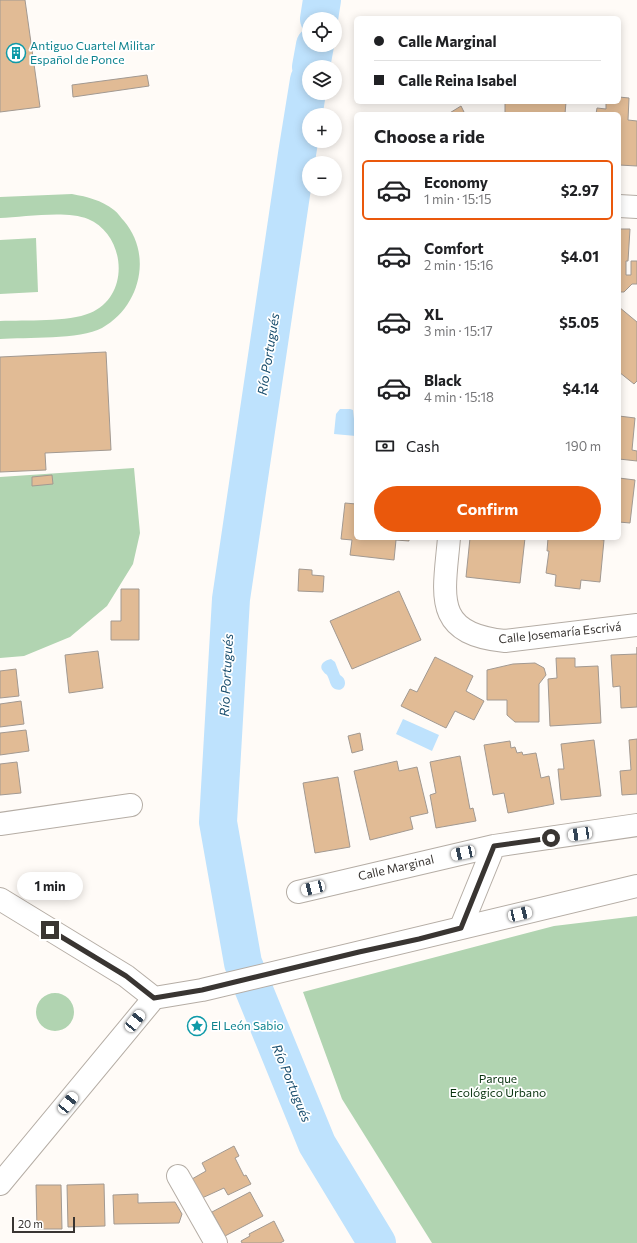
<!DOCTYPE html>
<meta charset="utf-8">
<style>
body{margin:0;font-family:Commissioner,sans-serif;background:#f6f6f6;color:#202124;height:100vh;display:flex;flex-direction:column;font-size:15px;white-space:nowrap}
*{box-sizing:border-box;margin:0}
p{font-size:13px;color:#757577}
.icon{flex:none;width:22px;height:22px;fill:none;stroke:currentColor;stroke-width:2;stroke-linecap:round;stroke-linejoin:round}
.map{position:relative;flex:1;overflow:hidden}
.details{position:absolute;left:354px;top:112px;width:267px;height:428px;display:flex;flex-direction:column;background:#fff;border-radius:6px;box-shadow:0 2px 10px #0003}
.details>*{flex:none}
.top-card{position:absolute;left:354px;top:16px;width:267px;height:88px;border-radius:6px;box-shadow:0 2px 10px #0003;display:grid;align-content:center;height:88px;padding:0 20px;background:#fff}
.fabs{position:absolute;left:302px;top:12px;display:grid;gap:8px}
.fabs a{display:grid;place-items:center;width:40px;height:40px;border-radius:50%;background:#fff;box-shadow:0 2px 10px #0003;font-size:20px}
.scale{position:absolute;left:12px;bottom:10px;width:63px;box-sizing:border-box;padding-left:4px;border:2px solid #393532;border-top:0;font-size:11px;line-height:14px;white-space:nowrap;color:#393532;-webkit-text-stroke:3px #fff;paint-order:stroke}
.end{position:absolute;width:18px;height:18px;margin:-9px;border:5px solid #393532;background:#fff;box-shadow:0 0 0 2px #fff}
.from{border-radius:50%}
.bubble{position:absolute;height:28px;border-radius:14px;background:#fff;box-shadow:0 2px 10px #0003;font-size:13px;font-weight:700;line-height:28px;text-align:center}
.car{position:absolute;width:12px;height:24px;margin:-12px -6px;border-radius:5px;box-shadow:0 0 3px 1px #0007;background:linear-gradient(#fff 24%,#345 0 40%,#fff 0 76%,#345 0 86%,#fff 0)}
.top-card b{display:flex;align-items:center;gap:14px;height:38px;font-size:15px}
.top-card b+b{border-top:1px solid #e0e0e0}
.top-card i{width:10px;height:10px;background:#202124}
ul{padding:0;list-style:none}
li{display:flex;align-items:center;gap:12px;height:60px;margin:0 8px 6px;padding:0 12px;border:2px solid transparent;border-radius:6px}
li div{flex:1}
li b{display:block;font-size:15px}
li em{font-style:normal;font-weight:700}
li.on{border-color:#ea580c}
li>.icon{width:36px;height:36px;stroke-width:1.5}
h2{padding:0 20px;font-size:18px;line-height:48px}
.pay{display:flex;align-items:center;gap:10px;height:44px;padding:0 20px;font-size:15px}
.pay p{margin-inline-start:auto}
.button{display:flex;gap:8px;margin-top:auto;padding:8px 20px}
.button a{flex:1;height:46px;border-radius:24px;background:#ea580c;color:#fff;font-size:16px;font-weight:700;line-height:46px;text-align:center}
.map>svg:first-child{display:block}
</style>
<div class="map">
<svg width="637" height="1243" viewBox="0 0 637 1243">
<rect width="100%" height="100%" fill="#fffbf7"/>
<path fill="#b1d4b1" d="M72,194C88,197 101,200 114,210C118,213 121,218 124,221C153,255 140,307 102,328C80,340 26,337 0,339V321C25,320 69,322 90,313C131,296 126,235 88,219C67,210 23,217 0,218V197Z
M36,238L38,292L0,294V240Z
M134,468L140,533L133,564L107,606L70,637L24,656L0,658V477Z
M637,916V1243H432L342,1099L303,992L554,926Z
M36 1012a19 19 0 1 1 38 0a19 19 0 1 1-38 0Z"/>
<path fill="#bee2fd" d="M340,409H350L353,410L354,419L356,421V436L334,434L336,414Z
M331,659L335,662L340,675C349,680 345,693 335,689C330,687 330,680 327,675C326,674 324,673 323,671C318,665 325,660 331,659Z
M403,719L439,735L432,751L396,734Z"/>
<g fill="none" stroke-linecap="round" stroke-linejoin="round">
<path stroke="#bee2fd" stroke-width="38" d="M319,19L322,0
M311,67L315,45
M309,80L297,154L231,599L218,822L243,963L317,1144L377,1243"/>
</g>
<path fill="#e1bb95" stroke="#a29991" d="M0,0H25L40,107L0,112Z
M147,75L149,86L73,97L72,85Z
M619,97L629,98L628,120L637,121V166L619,165V114H596L597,108L606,109V102H619Z
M505,102H566L565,114H505Z
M461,106L465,114H448Z
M619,229H630L628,261H626V275H631V261H637V284H632L624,292H619Z
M619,307L637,322V381L634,384L619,372Z
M106,352L111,450L45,453L46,470L0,472V357Z
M619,416L635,418L632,450L637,451V461L619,459Z
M52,475L53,484L32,486V477Z
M619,478L635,480L630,523L619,522Z
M345,503L356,504V538H409V541L396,540L394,560L350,555L352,540L341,539Z
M470,538H525L520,583L466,577Z
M548,538H590L604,540L600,582L581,580L580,589L555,586L556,575L546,573L549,551H547Z
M299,569L312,570V575L324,576L323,592L298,591Z
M121,589H139V640H111V621H121Z
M399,591L421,640L352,669L330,621Z
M637,647V707L621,708L620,686L613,687L611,655L637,654Z
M98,651L103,688L69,693L65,655Z
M435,657L473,676L466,691L484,701L474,720L455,711L446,728L401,706L410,689L417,692Z
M556,658H575V667L598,666L601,723L550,726L548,679L557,678Z
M535,663L544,668L546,675L539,684V722H515L507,715V700H487V670L513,664Z
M16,669L19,696L0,698V671Z
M21,701L24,724L0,727V704Z
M26,730L29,751L0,755V733Z
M360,733L363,750L352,753L348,736Z
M637,739V794L622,795L620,771L631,770L629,740Z
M594,740L601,796L561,800L558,769H564L561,744Z
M510,741L511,748L515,747L517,753L522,752L523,755L536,753L541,778L549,776L554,804L508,813L504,793L493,795L484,745Z
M460,756L470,809L473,808L476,821L436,828L430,795L436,793L430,762Z
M397,761L399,771L417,767L428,813L410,817L413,829L370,840L354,771Z
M17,762L21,793L0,795V764Z
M338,777L350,847L315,853L303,783Z
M234,1146L239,1156L235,1158L244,1176L246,1175L251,1184L228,1195L224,1188L202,1198L192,1179L206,1171L202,1163Z
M104,1184L105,1226L68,1227L67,1185Z
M36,1185H61L62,1229H37Z
M250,1192L263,1216L225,1236L212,1212Z
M138,1194V1203L175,1202L182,1214L179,1223L114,1224L113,1195Z
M274,1221L284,1241L280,1243H242L241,1241L250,1236L249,1234Z"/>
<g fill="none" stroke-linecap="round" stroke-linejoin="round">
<defs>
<path id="street" d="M619,206L637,207
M449,538C444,595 432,634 505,641L637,625
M0,824L131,805
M298,892L494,846L637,825
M461,927L494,846
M178,1176L216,1243"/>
<path id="primary" d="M0,899L126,976L154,998
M0,1184L154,998L202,990L637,886"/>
</defs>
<use href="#street" stroke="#b5ada5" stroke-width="24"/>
<use href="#primary" stroke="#b5ada5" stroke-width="24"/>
<use href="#street" stroke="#fff" stroke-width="22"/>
<use href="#primary" stroke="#fff" stroke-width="22"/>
</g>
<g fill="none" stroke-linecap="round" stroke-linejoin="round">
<path stroke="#393532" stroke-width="5" d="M50,930L126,976L154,998L202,990L359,952L419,939L461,928L494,846L551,838"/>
</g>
<defs>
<symbol id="building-ring" viewBox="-11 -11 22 22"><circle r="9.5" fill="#fff" stroke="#0f9aa8" stroke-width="1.5"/><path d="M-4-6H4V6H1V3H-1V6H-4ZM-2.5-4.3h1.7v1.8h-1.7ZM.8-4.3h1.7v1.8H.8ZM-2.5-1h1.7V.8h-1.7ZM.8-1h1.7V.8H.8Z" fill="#0f9aa8"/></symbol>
<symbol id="sight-ring" viewBox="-11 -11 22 22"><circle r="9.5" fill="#fff" stroke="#0f9aa8" stroke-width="1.5"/><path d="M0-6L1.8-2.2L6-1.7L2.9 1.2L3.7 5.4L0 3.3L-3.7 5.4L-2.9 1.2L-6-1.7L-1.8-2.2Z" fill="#0f9aa8"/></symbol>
</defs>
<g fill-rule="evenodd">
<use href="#building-ring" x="5" y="42" width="22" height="22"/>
<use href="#sight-ring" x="186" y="1015" width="22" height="22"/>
</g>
<g text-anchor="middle" stroke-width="3.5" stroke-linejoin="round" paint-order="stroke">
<g font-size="12" fill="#0d838f" stroke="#fff" text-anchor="start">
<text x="30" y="50">Antiguo Cuartel Militar<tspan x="30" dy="14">Español de Ponce</tspan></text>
<text x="211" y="1030">El León Sabio</text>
</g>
<g font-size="12" fill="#393532" stroke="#fff">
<text transform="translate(560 633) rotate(-6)" y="4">Calle Josemaría Escrivá</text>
<text transform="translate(396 868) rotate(-13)" y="4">Calle Marginal</text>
</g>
<g font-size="12" fill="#09330f" stroke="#fff">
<text x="498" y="1083">Parque<tspan x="498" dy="14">Ecológico Urbano</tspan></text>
</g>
<g font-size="13" font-style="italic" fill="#184d6d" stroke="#fff">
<text transform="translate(268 354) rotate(-81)" y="5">Río Portugués</text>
<text transform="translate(226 675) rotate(-87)" y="5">Río Portugués</text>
<text transform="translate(292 1083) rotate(68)" y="5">Río Portugués</text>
</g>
</g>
</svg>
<div class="fabs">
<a><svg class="icon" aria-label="locate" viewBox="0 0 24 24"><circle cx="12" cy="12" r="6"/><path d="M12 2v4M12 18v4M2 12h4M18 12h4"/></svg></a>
<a><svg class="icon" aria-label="layers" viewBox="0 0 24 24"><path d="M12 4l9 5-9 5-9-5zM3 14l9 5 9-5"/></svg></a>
<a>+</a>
<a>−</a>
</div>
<div class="scale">20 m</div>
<i class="end from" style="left:551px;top:838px"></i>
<i class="end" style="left:50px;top:930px"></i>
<div class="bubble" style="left:17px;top:872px;width:66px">1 min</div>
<i class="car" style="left:580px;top:834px;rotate:262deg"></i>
<i class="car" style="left:463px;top:853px;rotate:258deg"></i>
<i class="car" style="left:313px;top:888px;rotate:256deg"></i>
<i class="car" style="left:520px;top:914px;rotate:77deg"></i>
<i class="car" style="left:135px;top:1021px;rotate:39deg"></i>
<i class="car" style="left:68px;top:1103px;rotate:39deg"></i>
<div class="top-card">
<b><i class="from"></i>Calle Marginal</b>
<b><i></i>Calle Reina Isabel</b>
</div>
<section class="details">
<h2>Choose a ride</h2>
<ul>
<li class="on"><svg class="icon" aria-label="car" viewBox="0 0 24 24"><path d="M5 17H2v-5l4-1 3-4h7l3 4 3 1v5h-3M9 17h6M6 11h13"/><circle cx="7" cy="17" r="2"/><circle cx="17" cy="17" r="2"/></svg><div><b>Economy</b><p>1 min · 15:15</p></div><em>$2.97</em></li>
<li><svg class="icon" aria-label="car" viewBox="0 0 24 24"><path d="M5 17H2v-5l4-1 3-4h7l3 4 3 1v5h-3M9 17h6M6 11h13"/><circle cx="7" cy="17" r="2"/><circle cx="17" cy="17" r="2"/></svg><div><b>Comfort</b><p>2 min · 15:16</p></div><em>$4.01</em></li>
<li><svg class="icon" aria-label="car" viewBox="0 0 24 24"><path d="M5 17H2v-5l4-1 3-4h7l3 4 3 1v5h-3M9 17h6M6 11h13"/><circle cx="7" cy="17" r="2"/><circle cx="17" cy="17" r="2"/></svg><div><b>XL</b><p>3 min · 15:17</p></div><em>$5.05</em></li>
<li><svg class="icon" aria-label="car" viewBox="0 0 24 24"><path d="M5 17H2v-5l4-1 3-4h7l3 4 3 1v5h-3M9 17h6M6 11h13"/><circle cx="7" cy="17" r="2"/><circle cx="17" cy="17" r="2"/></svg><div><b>Black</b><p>4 min · 15:18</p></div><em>$4.14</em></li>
</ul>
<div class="pay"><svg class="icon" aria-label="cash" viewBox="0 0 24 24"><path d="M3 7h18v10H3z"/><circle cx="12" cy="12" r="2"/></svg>Cash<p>190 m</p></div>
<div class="button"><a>Confirm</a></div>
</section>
</div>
